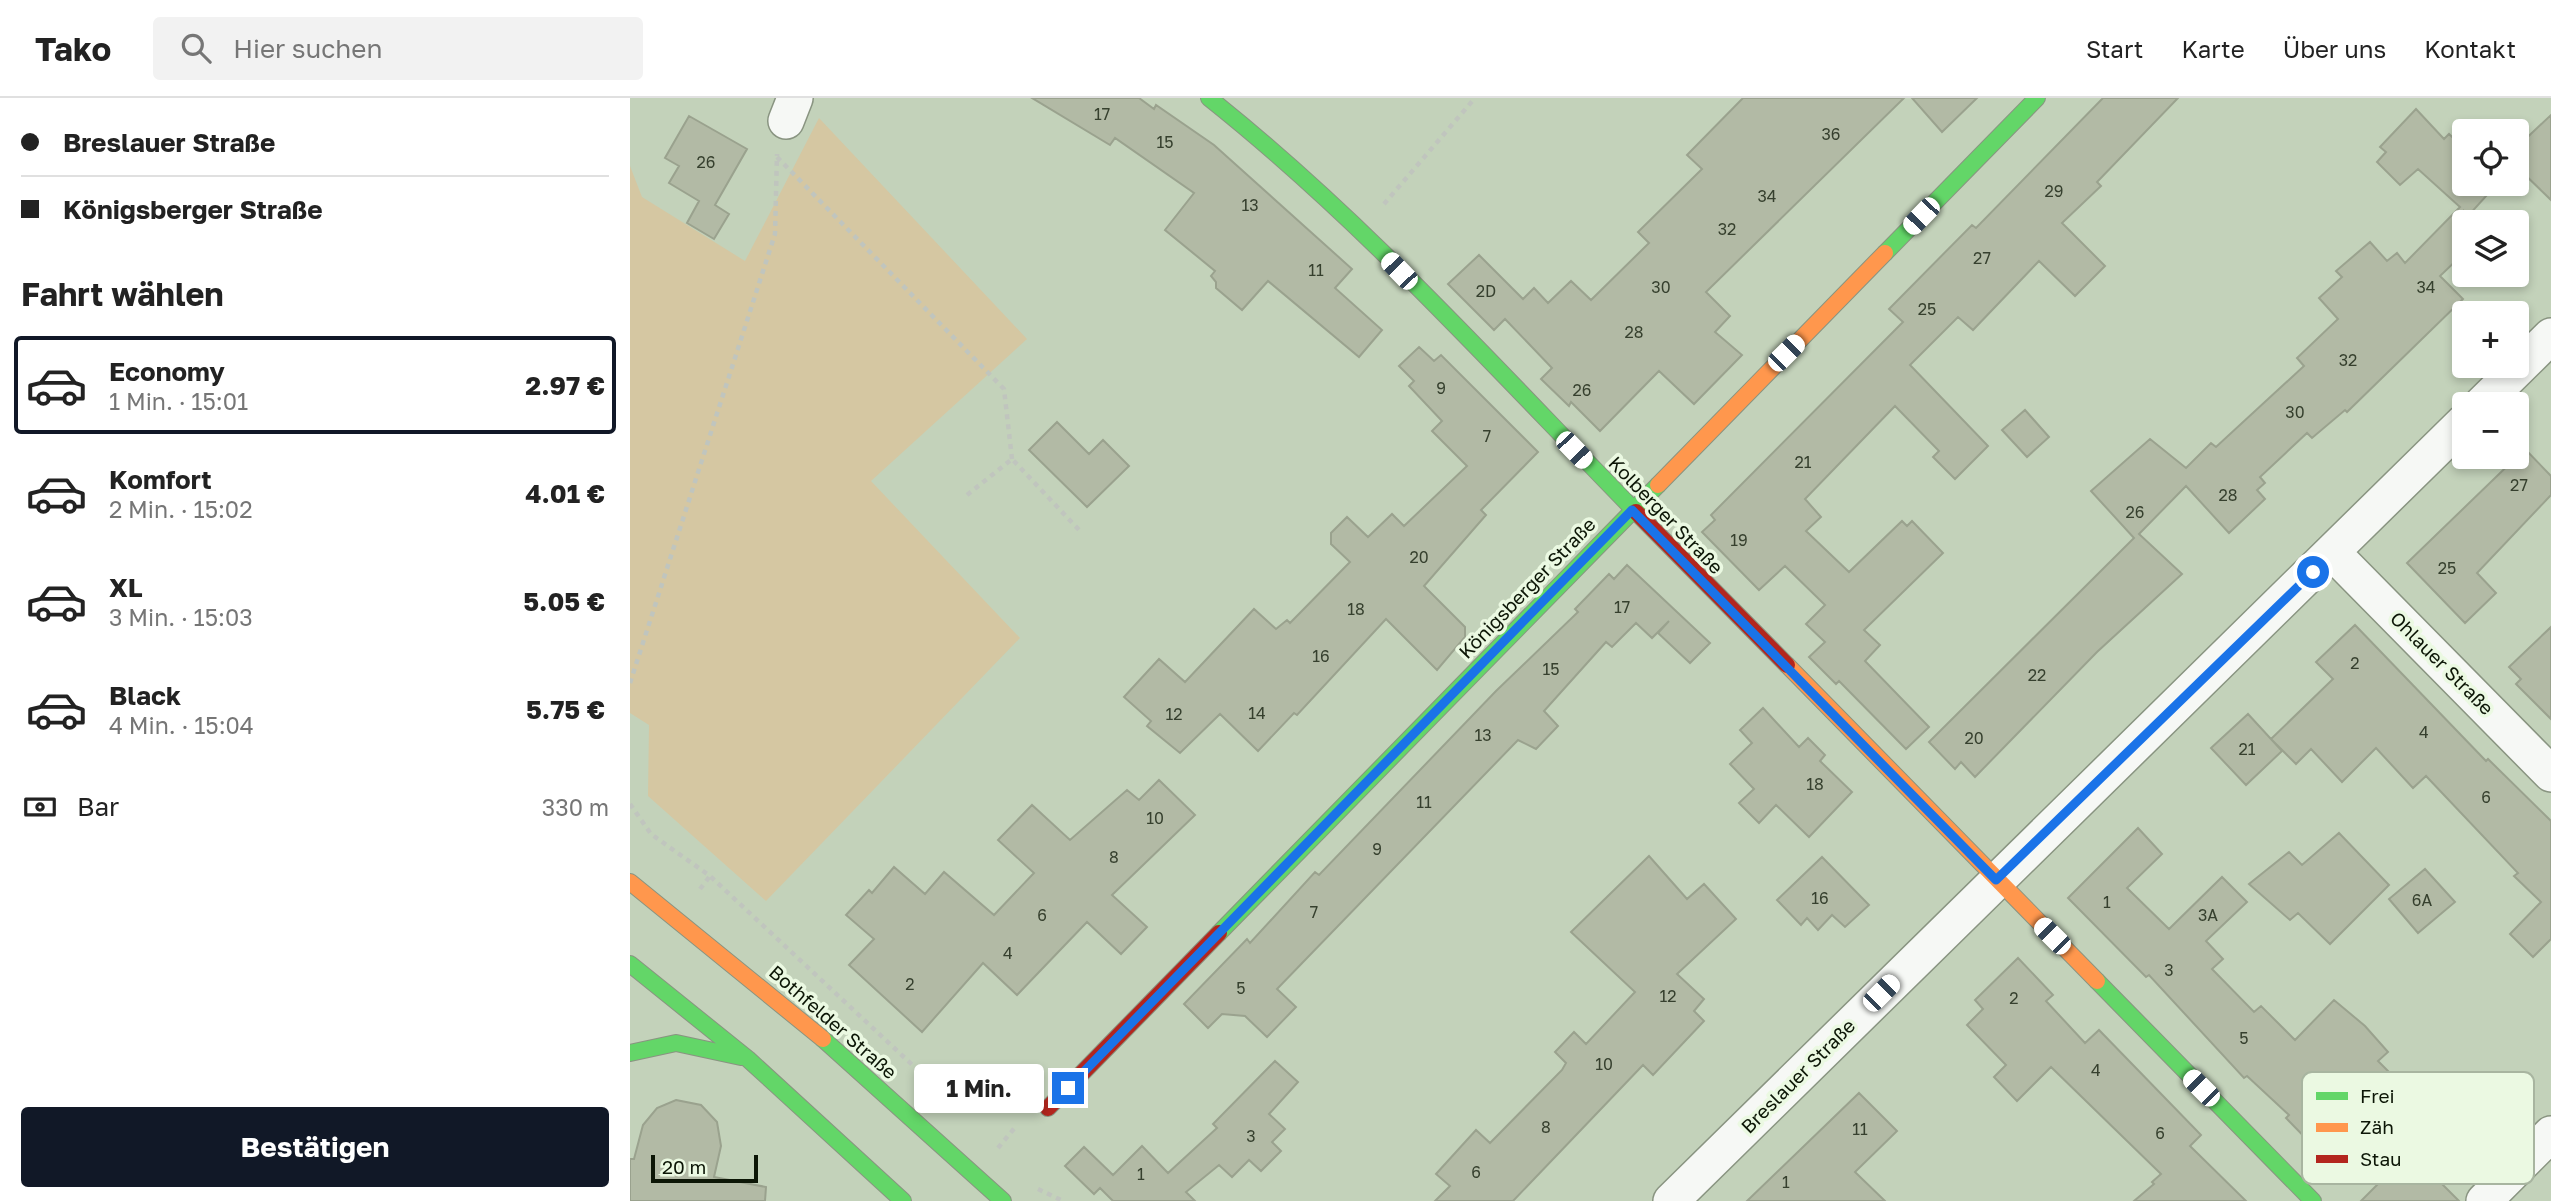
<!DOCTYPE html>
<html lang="de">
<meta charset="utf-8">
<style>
body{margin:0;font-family:"Golos Text",sans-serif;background:#f2f2f2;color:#222;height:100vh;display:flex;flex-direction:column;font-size:26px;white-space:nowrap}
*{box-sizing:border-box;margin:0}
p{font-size:23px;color:#767676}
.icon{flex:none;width:38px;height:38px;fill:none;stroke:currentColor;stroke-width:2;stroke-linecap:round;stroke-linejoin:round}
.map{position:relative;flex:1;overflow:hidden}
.side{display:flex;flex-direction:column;background:#fff;width:630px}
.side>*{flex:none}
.banner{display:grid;align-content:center;height:154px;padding:0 21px;background:#fff}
.fabs{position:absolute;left:1822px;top:21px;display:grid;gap:14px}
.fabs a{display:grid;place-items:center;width:77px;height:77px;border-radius:7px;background:#fff;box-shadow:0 4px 10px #0003;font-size:35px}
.scale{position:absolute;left:21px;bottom:18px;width:107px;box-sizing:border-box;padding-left:7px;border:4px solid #0c1606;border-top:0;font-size:19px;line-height:24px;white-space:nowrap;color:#0c1606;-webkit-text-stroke:5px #ebf9e2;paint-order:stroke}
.end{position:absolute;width:32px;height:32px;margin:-16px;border:9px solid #1a73e8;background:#fff;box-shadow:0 0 0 4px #fff}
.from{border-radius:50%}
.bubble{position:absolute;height:49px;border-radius:7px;background:#fff;box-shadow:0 4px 10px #0003;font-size:23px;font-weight:700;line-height:49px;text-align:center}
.car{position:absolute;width:21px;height:42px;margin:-21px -10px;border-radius:9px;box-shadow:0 0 5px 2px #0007;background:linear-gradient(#fff 24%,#345 0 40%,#fff 0 76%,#345 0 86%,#fff 0)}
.banner b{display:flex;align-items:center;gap:24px;height:66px;font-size:26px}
.banner b+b{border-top:2px solid #e0e0e0}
.banner i{width:18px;height:18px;background:#222}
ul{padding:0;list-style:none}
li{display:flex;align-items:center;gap:21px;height:98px;margin:0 14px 10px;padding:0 7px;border:4px solid transparent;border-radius:7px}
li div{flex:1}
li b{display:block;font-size:26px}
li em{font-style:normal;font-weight:700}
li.active{border-color:#111827}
li>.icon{width:63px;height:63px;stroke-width:1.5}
h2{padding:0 21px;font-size:32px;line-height:84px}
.pay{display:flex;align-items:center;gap:18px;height:77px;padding:0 21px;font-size:26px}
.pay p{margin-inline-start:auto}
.button{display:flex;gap:14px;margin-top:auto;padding:14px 21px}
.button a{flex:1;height:80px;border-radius:7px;background:#111827;color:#fff;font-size:28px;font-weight:700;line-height:80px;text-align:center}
header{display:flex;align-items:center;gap:42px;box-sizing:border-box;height:98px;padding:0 35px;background:#fff;border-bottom:2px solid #e0e0e0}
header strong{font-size:33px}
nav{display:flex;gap:38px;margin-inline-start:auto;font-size:24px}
.search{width:490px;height:63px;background:#f2f2f2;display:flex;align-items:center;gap:18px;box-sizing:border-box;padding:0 24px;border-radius:7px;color:#767676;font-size:26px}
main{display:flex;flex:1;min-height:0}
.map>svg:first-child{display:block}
</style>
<header>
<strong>Tako</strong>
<div class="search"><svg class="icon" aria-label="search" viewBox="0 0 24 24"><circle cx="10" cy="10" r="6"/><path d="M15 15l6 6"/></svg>Hier suchen</div>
<nav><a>Start</a><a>Karte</a><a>Über uns</a><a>Kontakt</a></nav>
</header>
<main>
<section class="side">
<div class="banner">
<b><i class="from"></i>Breslauer Straße</b>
<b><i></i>Königsberger Straße</b>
</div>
<h2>Fahrt wählen</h2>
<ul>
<li class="active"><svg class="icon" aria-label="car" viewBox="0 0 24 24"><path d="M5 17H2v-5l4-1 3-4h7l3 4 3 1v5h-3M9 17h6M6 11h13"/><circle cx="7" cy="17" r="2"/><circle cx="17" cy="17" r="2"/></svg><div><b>Economy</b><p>1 Min. · 15:01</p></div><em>2.97 €</em></li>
<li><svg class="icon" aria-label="car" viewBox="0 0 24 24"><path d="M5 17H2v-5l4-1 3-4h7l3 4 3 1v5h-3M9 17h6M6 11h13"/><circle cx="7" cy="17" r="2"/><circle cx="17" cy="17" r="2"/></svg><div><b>Komfort</b><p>2 Min. · 15:02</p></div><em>4.01 €</em></li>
<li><svg class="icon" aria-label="car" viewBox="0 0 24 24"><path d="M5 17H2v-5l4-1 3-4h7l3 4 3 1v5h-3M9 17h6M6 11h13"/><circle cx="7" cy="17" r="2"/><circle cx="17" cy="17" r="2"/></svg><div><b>XL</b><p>3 Min. · 15:03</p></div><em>5.05 €</em></li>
<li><svg class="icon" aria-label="car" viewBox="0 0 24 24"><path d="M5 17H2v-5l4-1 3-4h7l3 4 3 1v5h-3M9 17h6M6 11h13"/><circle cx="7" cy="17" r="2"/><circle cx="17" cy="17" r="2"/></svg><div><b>Black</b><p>4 Min. · 15:04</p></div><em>5.75 €</em></li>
</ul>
<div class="pay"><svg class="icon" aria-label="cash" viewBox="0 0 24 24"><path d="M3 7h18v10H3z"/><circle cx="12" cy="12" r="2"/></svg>Bar<p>330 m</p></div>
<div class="button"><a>Bestätigen</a></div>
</section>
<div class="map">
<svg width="1921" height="1103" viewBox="0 0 1921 1103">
<rect width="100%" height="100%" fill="#c3d2ba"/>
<path fill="#d5c7a2" d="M189,20L397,241L241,383L390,540L136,803L18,698L19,627L0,615V68L12,99L115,163Z"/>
<path fill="#b2baa5" stroke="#9aa28e" stroke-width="2" d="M402,0H509L524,11L526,7L584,47L722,171L705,190L752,232L729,259L638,183L612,212L586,190V184L581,178L585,173L535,132L564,95L485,40L480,47Z
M1113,0H1274L1076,194L1100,218L1085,234L1112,257L1064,306L1029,273L970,333L941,304L939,308L911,281L922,270L875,221L864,232L818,186L849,157L893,201L904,190L918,205L941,183L961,202L1019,145L1008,134L1072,71L1057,57Z
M1282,0H1347L1312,34Z
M1473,0H1548L1467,84L1471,88L1432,125L1475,168L1445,198L1409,163L1343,232L1328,219L1280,267L1358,348L1325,381L1303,359L1309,353L1265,308L1175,401L1191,419L1176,433L1219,474L1272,423L1277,428L1282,423L1313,455L1234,532L1250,547L1235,563L1299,629L1276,651L1209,583L1206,586L1179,559L1195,544L1176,526L1195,507L1155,468L1129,492L1072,434L1085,422L1081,417L1273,224L1259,211L1342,127L1346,130Z
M1786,11L1814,41L1819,36L1834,50V86H1867L1839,117L1834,113V155L1810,178L1833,201L1717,314L1715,312L1682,340L1677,335L1630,379L1635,385L1627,392L1635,401L1599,435L1556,388L1509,436L1552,476L1467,554L1345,679L1331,664L1325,671L1299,644L1504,440L1461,393L1520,341L1556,370L1581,345L1586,349L1674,268L1667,260L1708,221L1689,200L1712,179L1706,173L1740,144L1757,163L1767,155L1775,165L1830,109L1788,71L1770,87L1747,64L1756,54L1750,49Z
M1921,17V102L1886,68V50Z
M59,18L117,51L85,107L99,116L84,141L57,125L69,103L39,85L49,68L35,60Z
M789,249L804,263L811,257L908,354L851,412L856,417L794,488L835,529V539L807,572L756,521L667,617L664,615L628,653L590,616L550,655L517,628L521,623L494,599L529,561L555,584L624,511L646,531L657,522L660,525L720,464L701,446V435L717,419L738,439L762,416L774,428L837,368L802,333L812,323L779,288L784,283L769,268Z
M1395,312L1419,339L1397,359L1372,332Z
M427,324L459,356L473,342L499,368L457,409L399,352Z
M1895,351L1921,378V397L1847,475L1866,495L1835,525L1777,465Z
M997,467L1080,545L1060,565L1028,535L1039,523L1022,540L1006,525L982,549L976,544L914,613L928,628L906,651L888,642L647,891L666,909L637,939L615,918L592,916L578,930L554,906L617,841L620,845L685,774L689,777L866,593L948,514L945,511L979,476L984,481Z
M1725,527L1856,663L1858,661L1921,723V841L1903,859L1880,836L1911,804L1884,778L1888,775L1796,678L1783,690L1746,650L1712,684L1681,651L1666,666L1641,641L1703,581L1686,564Z
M1921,529V621L1886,586L1891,581L1879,569Z
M1133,610L1169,649L1178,640L1195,657L1190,663L1222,694L1179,739L1146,707L1129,725L1109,705L1124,691L1100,666L1122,645L1110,632Z
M1618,616L1652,653L1616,687L1581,650Z
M529,682L565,717L482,797L517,829L491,856L457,824L387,897L353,865L292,934L219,867L244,841L216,817L239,792L242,795L264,769L295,796L314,774L364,817L404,775L368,742L402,707L440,742L497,692L509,702Z
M1508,730L1532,756L1497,790L1539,831L1592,779L1617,804L1576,843L1593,861L1582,871L1624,914L1631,908L1665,942L1704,902L1735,928L1758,954L1748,963L1758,973L1740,989L1803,1053L1791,1065L1829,1103H1731L1749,1085L1708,1045L1694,1059L1656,1020L1659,1017L1617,978L1614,980L1519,877L1516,879L1438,800Z
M1709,735L1759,787L1700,846L1668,815L1660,822L1619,786L1659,754L1672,767Z
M1019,758L1057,801L1074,786L1106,821L1047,876L1074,901L1064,913L1074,923L1023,977L1013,967L883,1103H805L820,1088L806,1076L846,1032L860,1045L932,972L936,965L925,954L944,934L956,946L1005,894L941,834Z
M1192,759L1239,807L1215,829L1202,817L1188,832L1177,820L1171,827L1147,802Z
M1795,771L1825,804L1788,835L1759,801Z
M1388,860L1423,897L1416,903L1455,945L1469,932L1571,1037L1560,1048L1616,1103H1504L1524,1086L1522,1084L1531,1076L1421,969L1387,1003L1364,979L1376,967L1337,927L1353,911L1345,902Z
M645,963L668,984L639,1016L655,1031L642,1044L651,1053L631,1073L619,1062L602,1079L589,1067L556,1094L565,1103H483L470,1090L464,1096L435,1068L454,1049L483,1077L512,1048L538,1075L587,1030L583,1026Z
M1229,995L1267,1033L1225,1074L1255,1103H1117Z
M46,1002L71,1007L87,1024L91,1048L84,1079L136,1089L135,1103H0V1061H4L13,1027L27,1010Z"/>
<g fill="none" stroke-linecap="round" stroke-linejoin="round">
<defs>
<path id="street" d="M156,23L165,0
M1852,306L1921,238
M1702,454L1921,676
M1041,1103L1834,324
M1854,1103L1921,1036"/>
<path id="fast" d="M579,0C734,123 868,273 1006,414
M1255,155L1407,0
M589,835L1028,387
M0,866L118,961L273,1103
M1467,883L1683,1103
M193,941L373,1103
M0,955L46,945L111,959"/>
<path id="slow" d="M1028,387L1255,155
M1157,567L1467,883
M0,784L193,941"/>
<path id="jam" d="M1006,414L1157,567
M418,1010L589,835"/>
</defs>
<use href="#street" stroke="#899481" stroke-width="38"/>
<use href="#fast" stroke="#899481" stroke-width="18"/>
<use href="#slow" stroke="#899481" stroke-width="18"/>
<use href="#jam" stroke="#899481" stroke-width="18"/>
<path stroke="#c0c5be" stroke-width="4.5" stroke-dasharray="5 5" stroke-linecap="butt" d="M147,59L374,291L382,361
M754,106L845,0
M337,397L382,361L451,434
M0,585L145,136L147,56
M0,706L21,736L80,778L291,975
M70,791L80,778
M368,1050L387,1027
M408,1091L433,1103"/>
<use href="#street" stroke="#f6f8f5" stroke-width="35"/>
<use href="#fast" stroke="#63d668" stroke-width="16"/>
<use href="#slow" stroke="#ff974d" stroke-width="16"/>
<use href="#jam" stroke="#b3261e" stroke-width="16"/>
</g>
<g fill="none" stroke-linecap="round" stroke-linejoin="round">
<path stroke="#1a73e8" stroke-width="9" d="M438,990L1002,412L1366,782L1683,474"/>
</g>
<g text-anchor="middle" stroke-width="7" stroke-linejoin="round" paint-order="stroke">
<g font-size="16" fill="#36402e">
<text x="472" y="22">17</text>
<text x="1201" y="42">36</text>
<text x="535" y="50">15</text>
<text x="76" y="70">26</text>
<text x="1424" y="99">29</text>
<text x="1137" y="104">34</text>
<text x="620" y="113">13</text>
<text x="1097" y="137">32</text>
<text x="1352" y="166">27</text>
<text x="686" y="178">11</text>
<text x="1031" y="195">30</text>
<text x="1796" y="195">34</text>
<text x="856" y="199">2D</text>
<text x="1297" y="217">25</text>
<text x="1004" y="240">28</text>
<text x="1718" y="268">32</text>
<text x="811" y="296">9</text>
<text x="952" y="298">26</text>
<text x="1665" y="320">30</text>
<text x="857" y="344">7</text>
<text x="1173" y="370">21</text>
<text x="1889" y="393">27</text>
<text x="1598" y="403">28</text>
<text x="1505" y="420">26</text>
<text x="1109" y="448">19</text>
<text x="789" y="465">20</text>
<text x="1817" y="476">25</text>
<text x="992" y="515">17</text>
<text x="726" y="517">18</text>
<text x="691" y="564">16</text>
<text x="1725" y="571">2</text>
<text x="921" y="577">15</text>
<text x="1407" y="583">22</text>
<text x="627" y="621">14</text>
<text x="544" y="622">12</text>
<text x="1794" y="640">4</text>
<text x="853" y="643">13</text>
<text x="1344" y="646">20</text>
<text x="1617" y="657">21</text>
<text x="1185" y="692">18</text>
<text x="1856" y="705">6</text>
<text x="794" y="710">11</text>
<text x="525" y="726">10</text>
<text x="747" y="757">9</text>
<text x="484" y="765">8</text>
<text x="1190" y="806">16</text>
<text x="1792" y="808">6A</text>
<text x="1477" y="810">1</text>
<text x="684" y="820">7</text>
<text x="412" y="823">6</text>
<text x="1578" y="823">3A</text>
<text x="378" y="861">4</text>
<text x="1539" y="878">3</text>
<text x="280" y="892">2</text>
<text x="611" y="896">5</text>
<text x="1038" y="904">12</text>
<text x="1384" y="906">2</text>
<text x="1614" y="946">5</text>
<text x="974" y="972">10</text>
<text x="1466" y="978">4</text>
<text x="916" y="1035">8</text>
<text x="1230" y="1037">11</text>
<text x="1530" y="1041">6</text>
<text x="621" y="1044">3</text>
<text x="846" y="1080">6</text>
<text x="511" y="1082">1</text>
<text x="1156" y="1090">1</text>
</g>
<g font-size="19" fill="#0c1606" stroke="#ebf9e2">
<text transform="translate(1036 417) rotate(46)" y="7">Kolberger Straße</text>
<text transform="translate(897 490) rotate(-46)" y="7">Königsberger Straße</text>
<text transform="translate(1812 565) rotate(45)" y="7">Ohlauer Straße</text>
<text transform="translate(203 924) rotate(41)" y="7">Bothfelder Straße</text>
<text transform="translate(1168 978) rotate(-45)" y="7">Breslauer Straße</text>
</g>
</g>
<rect x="1672" y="974" width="232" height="112" rx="10" fill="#ebf9e2" stroke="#a8b5a0" stroke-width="2"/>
<rect x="1686" y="994" width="32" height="8" fill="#63d668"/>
<rect x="1686" y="1025" width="32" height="9" fill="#ff974d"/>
<rect x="1686" y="1057" width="32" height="8" fill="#b3261e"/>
<g font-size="19" fill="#0c1606">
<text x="1730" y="1005">Frei</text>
<text x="1730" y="1036">Zäh</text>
<text x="1730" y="1068">Stau</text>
</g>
</svg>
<div class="fabs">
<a><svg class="icon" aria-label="locate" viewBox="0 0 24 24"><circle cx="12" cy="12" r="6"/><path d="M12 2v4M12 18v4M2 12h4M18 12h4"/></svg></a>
<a><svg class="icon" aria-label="layers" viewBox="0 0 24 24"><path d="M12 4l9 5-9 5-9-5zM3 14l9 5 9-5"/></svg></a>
<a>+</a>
<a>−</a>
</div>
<div class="scale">20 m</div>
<i class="end from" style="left:1683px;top:474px"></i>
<i class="end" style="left:438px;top:990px"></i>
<div class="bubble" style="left:284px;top:966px;width:130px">1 Min.</div>
<i class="car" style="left:1291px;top:118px;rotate:224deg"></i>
<i class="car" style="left:769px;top:173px;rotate:316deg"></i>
<i class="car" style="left:1156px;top:255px;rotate:45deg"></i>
<i class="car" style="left:944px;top:352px;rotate:136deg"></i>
<i class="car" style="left:1422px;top:838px;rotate:315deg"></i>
<i class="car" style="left:1251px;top:895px;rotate:45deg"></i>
<i class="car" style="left:1571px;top:990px;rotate:315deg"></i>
</div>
</main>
